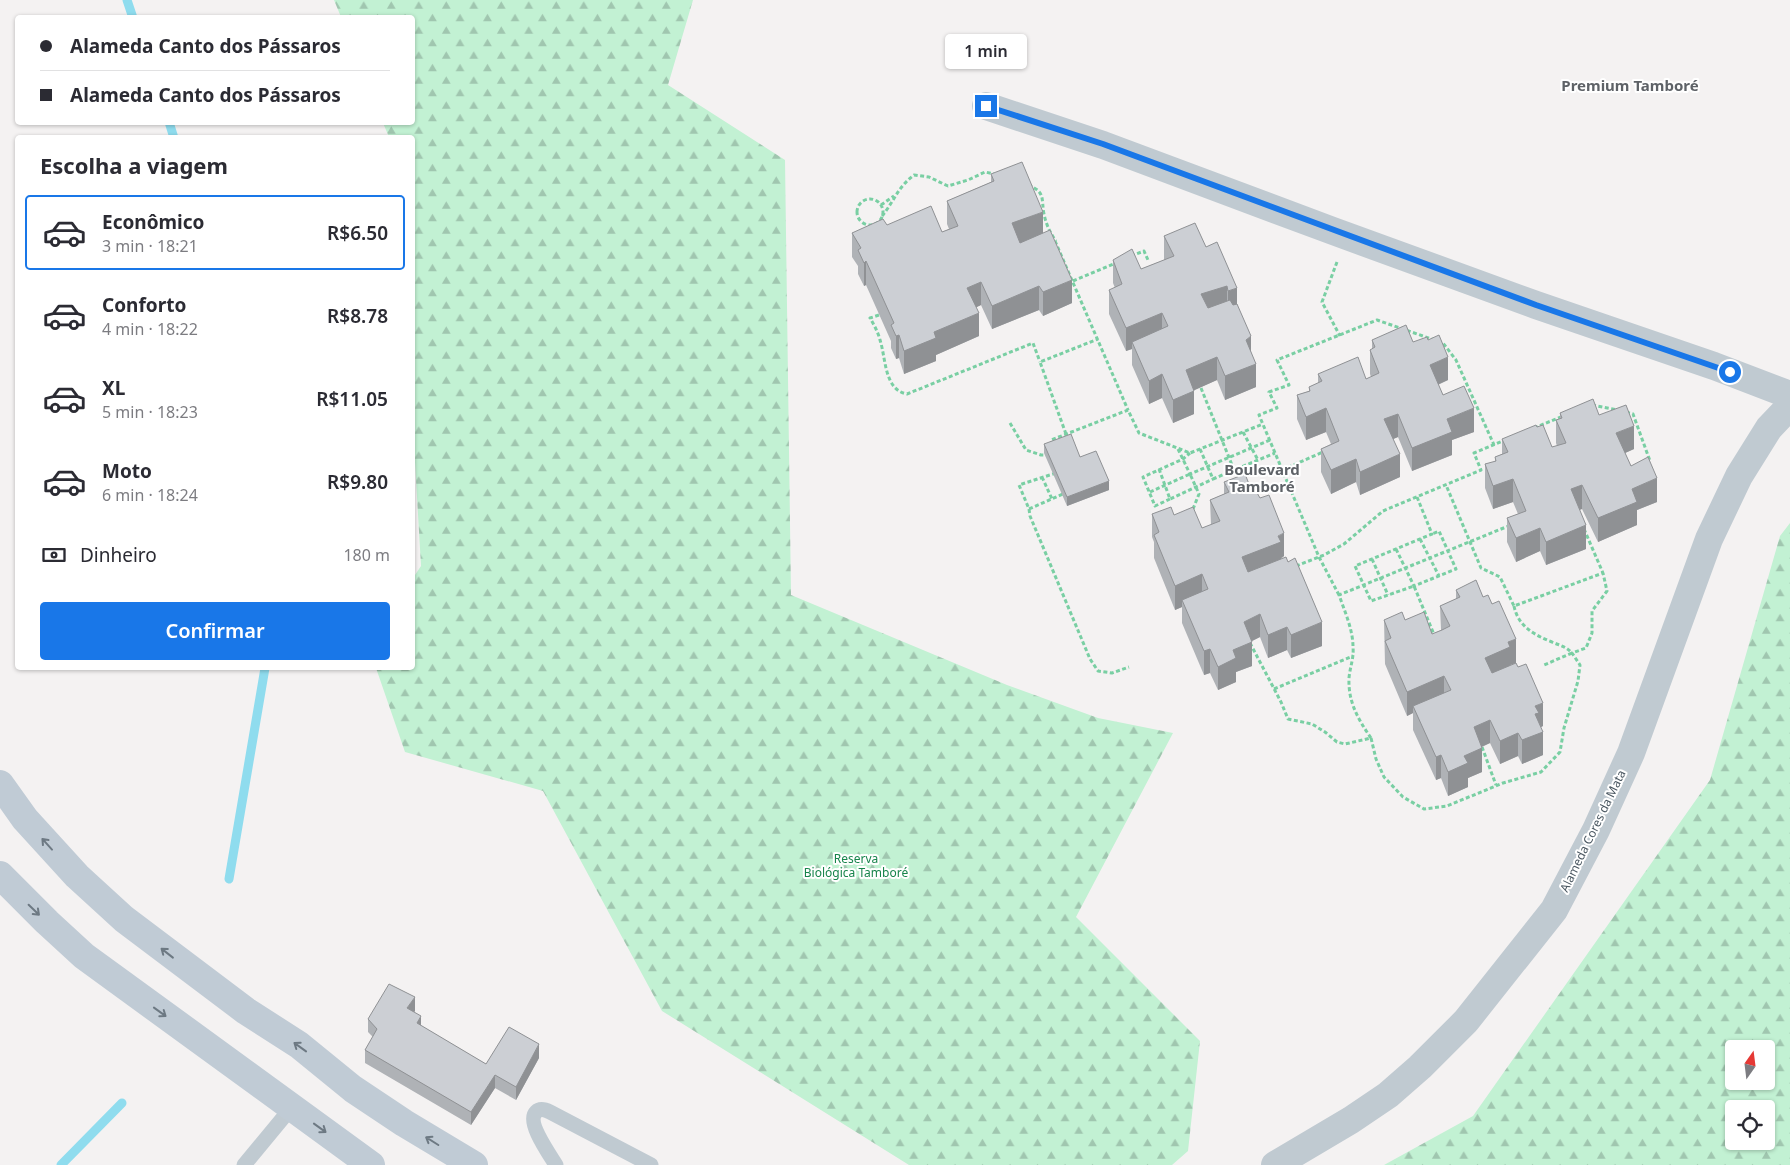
<!DOCTYPE html>
<html lang="pt">
<meta charset="utf-8">
<style>
body{margin:0;font-family:"Noto Sans",sans-serif;background:#f7f7f7;color:#2b2b33;height:100vh;display:flex;flex-direction:column;font-size:19px;white-space:nowrap}
*{box-sizing:border-box;margin:0}
p{font-size:16px;color:#7c7c81}
.icon{flex:none;width:28px;height:28px;fill:none;stroke:currentColor;stroke-width:2;stroke-linecap:round;stroke-linejoin:round}
.map{position:relative;flex:1;overflow:hidden}
.side{position:absolute;left:15px;top:135px;width:400px;height:535px;display:flex;flex-direction:column;background:#fff;border-radius:5px;box-shadow:0 1px 4px #0004}
.side>*{flex:none}
.banner{position:absolute;left:15px;top:15px;width:400px;height:110px;border-radius:5px;box-shadow:0 1px 4px #0004;display:grid;align-content:center;height:110px;padding:0 25px;background:#fff}
.needle{width:32px;rotate:14deg}
.controls{position:absolute;left:1725px;top:1040px;display:grid;gap:10px}
.controls a{display:grid;place-items:center;width:50px;height:50px;border-radius:5px;background:#fff;box-shadow:0 1px 4px #0004;font-size:25px}
.end{position:absolute;width:22px;height:22px;margin:-11px;border:6px solid #1977e8;background:#fff;box-shadow:0 0 0 2px #fff}
.from{border-radius:50%}
.bubble{position:absolute;height:35px;border-radius:5px;background:#fff;box-shadow:0 1px 4px #0004;font-size:16px;font-weight:600;line-height:35px;text-align:center}
.banner b{display:flex;align-items:center;gap:18px;height:48px;font-size:19px}
.banner b+b{border-top:1px solid #e1e1e2}
.banner i{width:12px;height:12px;background:#2b2b33}
ul{padding:0;list-style:none}
li{display:flex;align-items:center;gap:15px;height:75px;margin:0 10px 8px;padding:0 15px;border:2px solid transparent;border-radius:5px}
li div{flex:1}
li b{display:block;font-size:19px}
li em{font-style:normal;font-weight:600}
li.active{border-color:#1977e8}
li>.icon{width:45px;height:45px;stroke-width:1.5}
h2{padding:0 25px;font-size:22px;line-height:60px}
.pay{display:flex;align-items:center;gap:12px;height:55px;padding:0 25px;font-size:19px}
.pay p{margin-inline-start:auto}
.primary-button{display:flex;gap:10px;margin-top:auto;padding:10px 25px}
.primary-button a{flex:1;height:58px;border-radius:5px;background:#1977e8;color:#fff;font-size:20px;font-weight:600;line-height:58px;text-align:center}
.map>svg:first-child{display:block}
</style>
<div class="map">
<svg width="1790" height="1165" viewBox="0 0 1790 1165">
<defs>
<pattern id="forest-firs" width="22" height="20" patternUnits="userSpaceOnUse" patternTransform="scale(1.25)"><rect width="22" height="20" fill="#c2f1d3"/><path d="M5 1l3.5 6h-7zM16 11l3.5 6h-7z" fill="#a0c6af"/></pattern>
</defs>
<rect width="100%" height="100%" fill="#f4f2f2"/>
<path fill="url(#forest-firs)" fill-rule="evenodd" d="M334,0H693L668,85L785,160L791,595L1007,685L1098,718L1173,733L1076,917L1200,1041L1188,1151L1172,1165H909L662,1011L543,791L405,752L376,668H412L413,578L421,566L412,410V138L389,137L383,123L412,122V18L341,17Z
M1790,523V1165H1384L1473,1116L1710,780L1780,536ZM1734,1049H1766V1081H1734ZM1734,1109H1766V1141H1734Z"/>
<g fill="none" stroke-linecap="round" stroke-linejoin="round">
<path stroke="#8fdcee" stroke-width="9" d="M127,0L133,18
M169,122L174,138
M229,879L265,668
M61,1165L122,1103"/>
<path stroke="#79cfa3" stroke-width="3" stroke-dasharray="4 2.5" stroke-linecap="butt" d="M1028,185C1046,192 1041,199 1044,214C1046,224 1050,233 1056,241
M857 212a13 13 0 1 1 26 0a13 13 0 1 1-26 0Z
M881,205L894,196
M882,216C895,200 897,188 914,175L929,177L948,186L968,180L985,172L994,174
M1055,241L1128,410
M1131,256L1144,251L1148,260
M1337,262L1322,302L1340,336
M1073,281L1116,263
M879,315L870,318C874,325 878,332 880,340C886,358 884,390 907,394L1033,343L1040,362
M1201,388L1234,470L1275,453
M1592,405L1618,410
M1626,412L1633,414L1650,461L1647,463
M1010,423L1026,450L1041,455H1047
M1534,428L1563,416
M1243,432L1258,460
M1066,434L1040,362L1098,339
M1053,445L1051,440L1128,410L1139,433L1190,453L1263,424
M1178,449L1190,474L1270,440
M1200,449L1213,479L1234,470
M1159,469L1170,499L1213,479
M1282,470L1323,452
M1056,473L1019,485L1029,509L1065,493
M1042,477L1052,499
M1150,492L1190,474L1199,494L1193,509L1194,511
M1417,497L1432,534L1355,566L1371,601L1414,586L1435,637
M1170,499L1155,506L1143,477L1183,459L1190,453
M1029,509L1030,516L1090,659L1098,671L1112,673L1129,667
M1584,529L1603,573
M1420,539L1439,576
M1396,549L1414,586L1456,569L1439,531L1432,534
M1372,559L1388,595
M1296,566L1324,555L1344,544L1383,511L1481,470L1474,453L1505,440
M1339,595L1319,557L1259,415L1277,408L1269,392L1289,385L1277,360L1377,320L1443,343L1456,360L1494,445
M1514,606C1518,626 1534,635 1552,642C1561,646 1565,646 1572,653L1544,665
M1250,643L1281,702L1288,719L1312,724L1325,732L1337,742L1345,744L1371,738L1376,759L1384,777L1403,797L1424,809L1447,806L1503,783L1541,772L1560,752L1564,728L1578,681L1580,665L1572,653L1586,648L1592,633V611L1607,591L1603,573L1514,606L1500,577L1481,568L1446,485
M1274,689L1353,656
M1371,738C1358,719 1348,702 1349,678C1350,667 1354,658 1353,647C1353,630 1345,612 1339,595L1511,525
M1482,747L1496,785"/>
<path stroke="#c0cad1" stroke-width="15" d="M244,1165L292,1107
M556,1165C550,1155 526,1122 536,1112C540,1108 546,1110 550,1112L651,1165"/>
<path stroke="#c0cad1" stroke-width="28" d="M986,106L1103,145L1333,231L1536,305L1714,366L1790,395
M1275,1165L1351,1120L1388,1095L1420,1067L1466,1021L1554,910L1596,830L1631,753L1709,539L1739,476L1769,428L1790,406"/>
<path stroke="#c0cbd5" stroke-width="28" d="M0,784L25,819L77,876L124,919L246,1011L299,1045L353,1089L404,1123L474,1165
M0,875L47,922L84,956L371,1165"/>
</g>
<path fill="#afb2b6" d="M991,174L1043,233L1072,303L1043,316L1039,310L992,329L981,305L976,307L979,336L936,355V361L904,374L899,358L896,359L891,348V341L866,285L864,286L858,274V266L852,257V233L887,225L942,232L949,229L947,224V201L991,182Z
M1164,236L1206,247L1237,304L1251,352L1256,387L1225,400L1217,380L1194,390V414L1173,423L1162,398L1149,404L1132,365V349L1126,351L1109,314V290L1115,288L1113,283V260L1141,269L1164,260Z
M1372,340L1413,342L1448,380L1438,385L1443,395L1474,432L1452,440V455L1412,471L1398,437L1393,439L1400,477L1360,495L1356,482L1331,494L1321,472V449L1331,444L1326,432L1306,440L1297,419V395L1309,391V387L1318,383V374L1366,379L1371,377L1370,374V350L1372,349Z
M1560,413L1599,415L1634,449L1625,453L1631,466L1657,502L1637,510V525L1598,542L1582,509L1579,510L1586,549L1546,565L1540,551L1516,562L1507,542V518L1518,514L1513,502L1493,509L1485,488V464L1495,462V457L1502,454V439L1537,427L1552,447L1557,446L1556,443V420L1560,419Z
M1044,444L1080,457L1109,490L1067,506L1044,453Z
M1224,482L1251,489L1284,556L1281,559L1322,646L1291,658L1287,650L1268,658L1260,637L1252,641V666L1236,672V682L1218,690L1210,673L1204,675L1182,623V607L1175,610L1154,558V542L1152,537V514L1174,515L1202,528L1211,525L1210,500L1224,494Z
M1456,590L1483,597L1516,663L1510,665L1543,726L1541,727L1543,755L1522,764L1518,756L1500,764L1490,743L1482,747V772L1468,778V787L1448,796L1441,778L1436,780L1413,730V713L1407,716L1385,664L1384,620H1405L1432,634L1441,630L1440,606L1456,599Z
M415,1011L414,1012L421,1026L486,1064L539,1058L516,1100L495,1088L471,1125L365,1063V1050L373,1037L368,1032V1019Z"/>
<path fill="#8f9194" d="M1043,212V235L1012,247V223Z
M866,261V285L864,286V263Z
M1072,280V303L1043,316V292Z
M981,282V305L967,312V288Z
M1039,286V310L992,329V306Z
M1227,286V309L1201,318V294Z
M1237,288V312L1228,315V291Z
M979,313V336L936,355V361L904,374V351L934,332Z
M1162,313V337L1132,342V349L1126,351V328Z
M899,335V358L896,359V336Z
M1251,336V360L1246,340Z
M1217,357V380L1186,394V370Z
M1448,357V380L1430,388V365Z
M1256,364V387L1225,400V376Z
M1162,374V398L1149,404V381Z
M1194,391V414L1173,423V400Z
M1326,408V432L1306,440V417Z
M1474,408V432L1452,440V455L1412,471V448L1447,419Z
M1398,414V437L1384,443V419Z
M1634,426V449L1616,457V433Z
M1400,454V477L1360,495V472Z
M1356,459V482L1331,494V470Z
M1657,478V502L1637,510V525L1598,542V518L1632,489Z
M1513,479V502L1493,509V486Z
M1109,481V490L1067,506V497Z
M1582,485V509L1571,513V489Z
M1586,525V549L1546,565V542Z
M1540,528V551L1516,562V538Z
M1284,533V556L1281,558V565L1242,581V557Z
M1202,574V598L1182,600V607L1175,610V586Z
M1260,614V637L1244,645V622Z
M1322,622V646L1291,658V635Z
M1287,627V650L1268,658V635Z
M1516,639V663L1510,665V671L1485,681V658L1508,642Z
M1252,642V666L1236,672V682L1218,690V667L1233,650Z
M1210,649V673L1204,675V651Z
M1444,676V700L1413,706V713L1407,716V692Z
M1543,703V726L1539,728L1543,732V755L1522,764V740L1535,706Z
M1490,720V743L1474,750V727Z
M1518,733V756L1500,764V741Z
M1482,748V772L1468,778V787L1448,796V772L1464,756Z
M1441,755V778L1436,780V757Z
M415,997V1011L407,1021V1008Z
M421,1016V1029L417,1023Z
M539,1044V1058L516,1100V1087Z
M495,1075V1088L471,1125V1112Z"/>
<path fill="#cccfd4" stroke="#8f9194" d="M1022,162L1043,212L1012,223L1020,243L1050,230L1072,280L1043,292L1039,286L992,306L981,282L967,288L979,313L934,332L936,338L904,351L899,335L896,336L891,325L894,323L866,261L864,263L858,250L861,248L852,233L883,219L887,225L931,206L942,232L958,226L947,201L994,181L991,174Z
M1195,223L1206,247L1217,242L1237,288L1228,291L1227,286L1201,294L1208,308L1230,300L1233,305L1237,304L1251,336L1246,340L1256,364L1225,376L1217,357L1186,370L1194,391L1173,400L1162,374L1149,381L1132,342L1168,326L1162,313L1126,328L1109,290L1122,284L1113,260L1132,249L1141,269L1174,256L1164,236Z
M1406,325L1413,342L1427,337L1428,340L1439,335L1448,357L1430,365L1443,395L1464,386L1474,408L1447,419L1452,432L1412,448L1398,414L1384,419L1400,454L1360,472L1356,459L1331,470L1321,449L1339,441L1326,408L1306,417L1297,395L1310,391L1309,387L1322,381L1318,374L1358,357L1366,379L1379,373L1370,350L1375,347L1372,340Z
M1593,399L1599,415L1626,405L1634,426L1616,433L1631,466L1648,457L1657,478L1632,489L1637,502L1598,518L1582,485L1571,489L1586,525L1546,542L1540,528L1516,538L1507,518L1526,511L1513,479L1493,486L1485,464L1496,461L1495,457L1508,452L1502,439L1536,425L1537,427L1543,425L1552,447L1566,443L1556,420L1562,418L1560,413Z
M1071,434L1080,457L1096,451L1109,481L1067,497L1044,444Z
M1245,474L1251,489L1256,491L1260,498L1269,495L1284,533L1278,536L1281,542L1242,557L1248,572L1286,557L1288,562L1295,558L1322,622L1291,635L1287,627L1268,635L1260,614L1244,622L1252,642L1233,650L1236,658L1218,667L1210,649L1204,651L1182,600L1208,589L1202,574L1175,586L1154,535L1159,532L1152,514L1171,507L1174,515L1193,507L1202,528L1220,521L1210,500L1229,492L1224,482Z
M1476,580L1483,597L1488,595L1492,604L1499,601L1516,639L1508,642L1510,647L1485,658L1492,673L1516,663L1518,667L1526,664L1543,703L1535,706L1539,713L1535,714L1543,732L1522,740L1518,733L1500,741L1490,720L1474,727L1482,748L1464,756L1468,763L1448,772L1441,755L1436,757L1413,706L1451,690L1444,676L1407,692L1385,641L1391,638L1384,620L1402,612L1405,620L1424,612L1432,634L1442,630L1450,626L1440,606L1460,597L1456,590Z
M389,984L415,997L407,1008L421,1016L417,1023L486,1064L509,1027L539,1044L516,1087L495,1075L471,1112L365,1050L377,1029L368,1019Z"/>
<defs><path id="oneway-shaft" d="M-6 0H5M1.5-3L5.5 0L1.5 3" fill="none" stroke-width="1.6" stroke-linecap="round" stroke-linejoin="round" transform="scale(1.25)"/></defs>
<g stroke="#6d7983">
<use href="#oneway-shaft" transform="translate(47 844) rotate(-132)"/>
<use href="#oneway-shaft" transform="translate(34 910) rotate(44)"/>
<use href="#oneway-shaft" transform="translate(167 953) rotate(-142)"/>
<use href="#oneway-shaft" transform="translate(160 1012) rotate(36)"/>
<use href="#oneway-shaft" transform="translate(300 1047) rotate(-144)"/>
<use href="#oneway-shaft" transform="translate(320 1128) rotate(36)"/>
<use href="#oneway-shaft" transform="translate(432 1141) rotate(-148)"/>
</g>
<g fill="none" stroke-linecap="round" stroke-linejoin="round">
<path stroke="#1977e8" stroke-width="6" d="M986,106L1103,144L1536,305L1730,372"/>
</g>
<g text-anchor="middle" stroke-width="4" stroke-linejoin="round" paint-order="stroke">
<g font-size="12" fill="#495660" stroke="#fff">
<text transform="translate(1593 831) rotate(-64)" y="4">Alameda Cores da Mata</text>
</g>
<g font-size="12" fill="#17844b" stroke="#fff">
<text x="856" y="863">Reserva<tspan x="856" dy="14">Biológica Tamboré</tspan></text>
</g>
<g font-size="15" font-weight="bold" fill="#5e6267" stroke="#fff">
<text x="1630" y="91">Premium Tamboré</text>
<text x="1262" y="475">Boulevard<tspan x="1262" dy="17">Tamboré</tspan></text>
</g>
</g>
</svg>
<div class="controls">
<a><svg class="needle" viewBox="-14 -14 28 28"><path d="M0-13l5 13h-10z" fill="#e53935"/><path d="M0 13l5-13h-10z" fill="#7c7c81"/></svg></a>
<a><svg class="icon" aria-label="locate" viewBox="0 0 24 24"><circle cx="12" cy="12" r="6"/><path d="M12 2v4M12 18v4M2 12h4M18 12h4"/></svg></a>
</div>
<i class="end from" style="left:1730px;top:372px"></i>
<i class="end" style="left:986px;top:106px"></i>
<div class="bubble" style="left:945px;top:34px;width:82px">1 min</div>
<div class="banner">
<b><i class="from"></i>Alameda Canto dos Pássaros</b>
<b><i></i>Alameda Canto dos Pássaros</b>
</div>
<section class="side">
<h2>Escolha a viagem</h2>
<ul>
<li class="active"><svg class="icon" aria-label="car" viewBox="0 0 24 24"><path d="M5 17H2v-5l4-1 3-4h7l3 4 3 1v5h-3M9 17h6M6 11h13"/><circle cx="7" cy="17" r="2"/><circle cx="17" cy="17" r="2"/></svg><div><b>Econômico</b><p>3 min · 18:21</p></div><em>R$6.50</em></li>
<li><svg class="icon" aria-label="car" viewBox="0 0 24 24"><path d="M5 17H2v-5l4-1 3-4h7l3 4 3 1v5h-3M9 17h6M6 11h13"/><circle cx="7" cy="17" r="2"/><circle cx="17" cy="17" r="2"/></svg><div><b>Conforto</b><p>4 min · 18:22</p></div><em>R$8.78</em></li>
<li><svg class="icon" aria-label="car" viewBox="0 0 24 24"><path d="M5 17H2v-5l4-1 3-4h7l3 4 3 1v5h-3M9 17h6M6 11h13"/><circle cx="7" cy="17" r="2"/><circle cx="17" cy="17" r="2"/></svg><div><b>XL</b><p>5 min · 18:23</p></div><em>R$11.05</em></li>
<li><svg class="icon" aria-label="car" viewBox="0 0 24 24"><path d="M5 17H2v-5l4-1 3-4h7l3 4 3 1v5h-3M9 17h6M6 11h13"/><circle cx="7" cy="17" r="2"/><circle cx="17" cy="17" r="2"/></svg><div><b>Moto</b><p>6 min · 18:24</p></div><em>R$9.80</em></li>
</ul>
<div class="pay"><svg class="icon" aria-label="cash" viewBox="0 0 24 24"><path d="M3 7h18v10H3z"/><circle cx="12" cy="12" r="2"/></svg>Dinheiro<p>180 m</p></div>
<div class="primary-button"><a>Confirmar</a></div>
</section>
</div>
